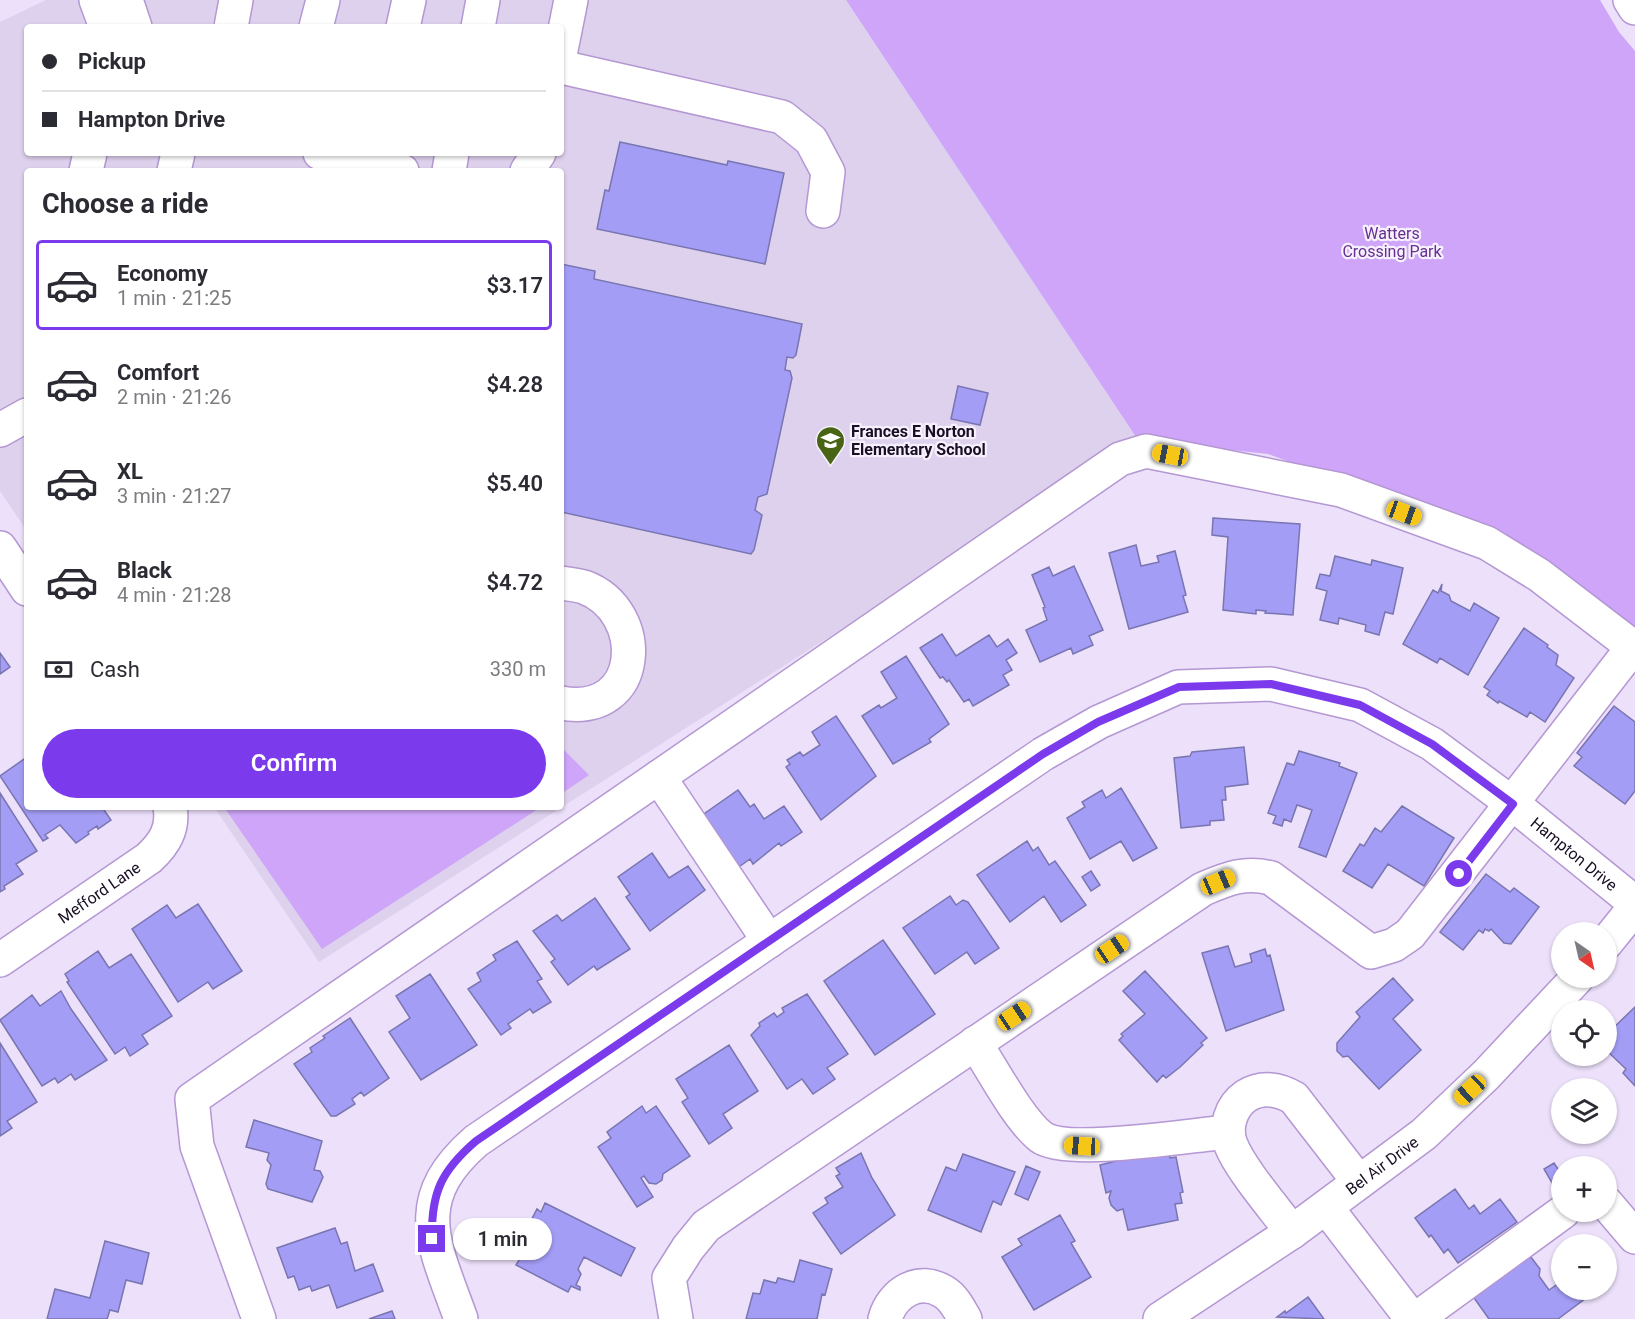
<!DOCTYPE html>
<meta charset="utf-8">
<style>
body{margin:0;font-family:Roboto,sans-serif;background:#f2f2f3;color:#2b2b33;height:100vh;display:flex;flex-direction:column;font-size:22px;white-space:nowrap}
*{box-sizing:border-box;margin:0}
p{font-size:20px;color:#7c7c81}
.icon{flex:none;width:33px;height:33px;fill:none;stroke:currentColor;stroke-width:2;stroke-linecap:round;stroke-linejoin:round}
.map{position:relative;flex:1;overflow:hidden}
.details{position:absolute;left:24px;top:168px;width:540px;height:642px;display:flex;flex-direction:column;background:#fff;border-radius:6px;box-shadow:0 2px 4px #0004}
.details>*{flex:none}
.top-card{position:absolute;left:24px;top:24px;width:540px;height:132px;border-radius:6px;box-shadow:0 2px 4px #0004;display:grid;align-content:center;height:132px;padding:0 18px;background:#fff}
.needle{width:39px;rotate:146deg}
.fabs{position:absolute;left:1551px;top:922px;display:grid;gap:12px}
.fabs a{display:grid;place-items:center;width:66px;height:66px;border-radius:50%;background:#fff;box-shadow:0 2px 4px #0004;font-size:30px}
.end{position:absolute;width:27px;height:27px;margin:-14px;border:8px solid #7c3aed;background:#fff;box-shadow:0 0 0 3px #fff}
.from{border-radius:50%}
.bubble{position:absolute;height:42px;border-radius:21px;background:#fff;box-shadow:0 2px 4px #0004;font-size:20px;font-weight:600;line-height:42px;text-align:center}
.car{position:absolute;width:18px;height:36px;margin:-18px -9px;border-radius:8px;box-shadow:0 0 4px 2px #0007;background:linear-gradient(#f5c518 24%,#345 0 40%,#f5c518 0 76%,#345 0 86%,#f5c518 0)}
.top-card b{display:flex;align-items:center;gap:21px;height:57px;font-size:22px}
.top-card b+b{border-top:2px solid #e1e1e2}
.top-card i{width:15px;height:15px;background:#2b2b33}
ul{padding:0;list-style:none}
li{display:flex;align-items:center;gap:18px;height:90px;margin:0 12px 9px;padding:0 6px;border:3px solid transparent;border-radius:6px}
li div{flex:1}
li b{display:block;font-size:22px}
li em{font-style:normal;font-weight:600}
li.selected{border-color:#7c3aed}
li>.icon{width:54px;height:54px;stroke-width:1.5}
h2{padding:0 18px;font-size:27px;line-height:72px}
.pay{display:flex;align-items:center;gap:15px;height:66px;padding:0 18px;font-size:22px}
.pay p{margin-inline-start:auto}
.primary-button{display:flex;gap:12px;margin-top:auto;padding:12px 18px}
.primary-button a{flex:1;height:69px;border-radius:36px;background:#7c3aed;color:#fff;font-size:24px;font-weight:600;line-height:69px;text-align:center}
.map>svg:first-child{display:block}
</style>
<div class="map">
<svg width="1635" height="1319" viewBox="0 0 1635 1319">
<rect width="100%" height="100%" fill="#ece0fa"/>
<path fill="#ded1ed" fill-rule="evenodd" d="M46,0H846L1138,440L319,962L214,807H561V171H27V531L0,491V22ZM27,27H561V153H27Z"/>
<path fill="#cea5f8" d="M846,0H1600L1619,32L1635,51V639L1479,530L1268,454L1138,440Z
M561,747L589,775L561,794Z
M224,807H541L322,949Z"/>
<path fill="#a49df6" stroke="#7975b0" stroke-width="1.5" d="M620,142L727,165L728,161L784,173L765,264L597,229L605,190L609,191Z
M561,264L595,271L594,279L802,324L796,355L793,358L787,357L785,370L790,371L792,378L767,494L758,497L755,510L762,515L754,550L751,554L561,512Z
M958,386L988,393L980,425L951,419Z
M1213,518L1300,524L1293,615L1265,613L1266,611L1256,610V614L1223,610L1228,537L1212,535Z
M1136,545L1141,566L1159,562L1157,556L1175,551L1186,595L1183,596L1188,612L1129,629L1109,553Z
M1335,556L1371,565L1372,560L1403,568L1393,614L1385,612L1379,635L1365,631L1366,625L1339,618L1338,624L1320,620L1327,591L1316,588L1320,574L1330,576Z
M1074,566L1103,630L1089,636L1093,645L1073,654L1071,648L1040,662L1026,630L1047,620L1043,608L1045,607L1032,575L1049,567L1053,576Z
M1442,584L1441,591L1449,595L1451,601L1470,611L1474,603L1499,618L1468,675L1440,658L1437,663L1403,644L1433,590L1438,593Z
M1524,628L1548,645L1547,647L1558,655L1556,665L1574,678L1545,722L1530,712L1527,717L1499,701L1498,703L1487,695L1490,691L1484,687Z
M942,634L956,656L989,635L997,647L1008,639L1017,653L1006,660L1012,670L1003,675L1009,685L973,706L969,699L964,702L949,680L947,682L943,677L940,678L920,648Z
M0,653L10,667L0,674Z
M906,656L949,724L929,739L931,742L893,764L862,716L879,705L881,708L897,698L881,672Z
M1614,706L1635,722V791L1625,804L1574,766L1582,757L1577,753Z
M836,716L876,776L821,820L786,767L790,764L787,760L800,752L803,756L820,745L812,732Z
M1244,747L1248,784L1225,787L1226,800H1222L1224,820L1210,821V825L1181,828L1174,758L1190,756L1192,752Z
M1299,751L1340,763L1339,766L1357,773L1326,857L1299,847L1312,810L1297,805L1291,822L1284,819L1282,826L1273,823L1276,816L1268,813L1287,763L1294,765Z
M27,757V807H102L111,820L98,829L97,826L88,832L89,834L76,843L60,825L45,835L48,838L43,841L0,776Z
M1121,788L1157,848L1133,861L1121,841L1090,859L1067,818L1085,807L1082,802L1102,790L1106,798Z
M738,790L750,807L754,804L764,819L784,806L802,832L781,846L779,843L753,864L750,859L736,869L701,816Z
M0,793L37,851L16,864L23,874L4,886L5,889L0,892Z
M1402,806L1454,838L1424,886L1388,864L1372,888L1343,871L1360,844L1364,846L1375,828L1381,832Z
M1027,841L1033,851L1038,847L1049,865L1055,861L1086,905L1061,922L1044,896L1010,922L977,875Z
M652,853L669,878L688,866L705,890L650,931L626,897L630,894L618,877Z
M1091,871L1100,885L1091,891L1082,877Z
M1486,874L1510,892L1514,888L1539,907L1511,944L1504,943L1491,929L1489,931L1485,929L1483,933L1479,930L1463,950L1440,932Z
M950,896L956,905L963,900L968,902L999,948L975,964L967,952L935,974L903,928Z
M595,898L630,949L597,970L594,966L568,985L551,962L555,959L533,931L557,915L562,921Z
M198,904L242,971L213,989L208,982L178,1002L132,929L167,905L176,918Z
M883,940L935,1014L875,1055L824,981Z
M517,941L542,979L537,981L551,1002L533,1013L530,1009L508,1024L511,1028L501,1035L468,989L481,981L477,973L496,960L493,955Z
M1228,946L1235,967L1252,962L1250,954L1265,949L1267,956L1270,955L1284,1010L1226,1031L1202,953Z
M98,951L109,968L131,954L172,1016L142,1035L148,1044L130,1056L125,1047L115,1054L67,982L69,981L65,974Z
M1145,971L1207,1038L1201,1043L1203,1045L1180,1067L1166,1078L1163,1075L1157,1082L1119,1040L1123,1036L1121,1034L1145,1014L1123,991Z
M430,974L477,1045L421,1080L389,1032L410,1018L396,996Z
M1393,978L1413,1000L1393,1019L1421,1050L1379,1089L1348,1056L1343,1057L1337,1051V1043L1360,1017L1356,1012Z
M61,991L71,1009L107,1060L75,1080L71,1074L58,1083L55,1078L42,1086L0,1020L32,995L40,1006Z
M807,994L848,1054L827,1068L835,1079L813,1094L802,1079L787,1089L751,1035L760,1026L759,1023L774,1013L777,1017L784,1012L782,1008Z
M1635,1007V1086L1623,1073L1626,1069L1606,1050V1035Z
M350,1018L389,1078L364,1096L361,1092L352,1099L355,1104L336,1116H331L294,1064L312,1052L310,1048L325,1038L323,1036Z
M0,1043L37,1102L7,1121L12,1128L0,1136Z
M729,1045L758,1091L723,1114L732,1128L709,1144L682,1102L688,1098L676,1079Z
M642,1106L646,1113L656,1106L690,1156L663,1174L662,1180L656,1184L649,1183L644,1176L641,1178L653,1197L637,1207L598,1147L611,1138L607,1132Z
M254,1120L322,1141L314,1170L320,1171L323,1177L312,1202L268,1189L266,1184L271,1165L267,1160L269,1153L246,1147Z
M1168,1148L1170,1158L1176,1157L1183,1192L1180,1193L1182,1203L1175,1204L1178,1220L1128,1230L1123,1209L1117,1211L1111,1205L1109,1198L1111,1191L1106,1193L1100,1165Z
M861,1153L872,1178L895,1215L841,1254L813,1213L828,1203L825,1198L843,1187L836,1176L840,1174L836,1168Z
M963,1154L1015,1172L1001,1205L993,1201L981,1232L928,1210L946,1167L956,1171Z
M1554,1163L1562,1175V1184L1555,1188L1544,1169Z
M1026,1166L1040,1172L1028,1200L1015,1194Z
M1455,1189L1469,1209L1474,1205L1480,1214L1500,1199L1517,1222L1458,1263L1448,1249L1444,1253L1431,1235L1429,1237L1415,1218Z
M545,1203L635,1248L621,1276L584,1257L578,1269L581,1274L576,1285L580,1287V1290L571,1286L568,1292L516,1265L521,1257L517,1255L524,1239L522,1238L537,1209L541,1212Z
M1060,1215L1075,1241L1071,1243L1091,1277L1034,1310L1002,1257L1022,1245L1018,1239Z
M335,1228L341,1244L347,1242L355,1271L373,1264L383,1291L337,1308L329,1285L312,1291L310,1286L299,1290L294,1276L288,1278L277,1248Z
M105,1241L149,1253L142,1284L126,1280L118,1312L110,1310L107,1319H47L55,1289L90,1298Z
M1530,1256L1540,1269L1539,1276L1549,1290L1562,1281V1290H1586L1590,1295L1558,1319H1489L1474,1298Z
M800,1260L832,1269L825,1295L822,1294L817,1319H746L753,1293L760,1294L764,1280L776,1283L778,1278L794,1282Z
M1308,1297L1324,1319L1277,1317L1285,1311L1286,1313Z
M392,1311L395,1319H369Z"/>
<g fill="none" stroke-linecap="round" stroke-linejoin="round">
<defs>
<g id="minor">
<path d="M96,0L106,27"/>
<path d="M126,0L135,27"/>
<path d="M1630,0L1635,8"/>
<path d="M231,27L236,0"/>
<path d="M316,27L323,0"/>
<path d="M403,27L409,0"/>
<path d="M478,27L483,0"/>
<path d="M561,50L571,0"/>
<path d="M561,67L782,117L811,140L828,172L823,211"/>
<path d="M320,153L402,171"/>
<path d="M86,171L90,153"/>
<path d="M174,171L178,153"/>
<path d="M449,171L452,153"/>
<path d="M527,171L539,153"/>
<path d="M0,430L27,415"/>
<path d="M0,548L27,589"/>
<path d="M561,583C568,584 577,585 584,587C649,611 644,718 561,703"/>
<path d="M659,777L769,941"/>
<path d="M1606,943L1635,907"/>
<path id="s1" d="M0,960L149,858C164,844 174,829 170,807"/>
<path d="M975,1043C992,1068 1018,1119 1041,1137C1067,1156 1191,1135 1228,1132"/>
<path d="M1606,1203L1635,1237"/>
<path d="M1326,1207L1412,1319"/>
<path d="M1292,1232C1275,1209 1241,1170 1231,1145C1224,1128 1231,1106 1246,1096C1262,1086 1279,1089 1294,1098L1359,1182"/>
<path d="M259,1319L197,1146L192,1099L1120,459L1146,451L1341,490L1487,543L1539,575L1633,647L1410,934L1394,945L1371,952L1271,878C1245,871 1227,879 1203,889L706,1226L688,1248L669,1278L676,1319"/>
<path id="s2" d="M461,1319C435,1246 407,1201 476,1141L1043,754L1099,722L1178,687L1271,684L1360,705L1432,744L1513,804L1635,903"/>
<path d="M885,1319C892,1293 919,1276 944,1292C954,1298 959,1309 965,1319"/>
<path id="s3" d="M1160,1319L1292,1232L1424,1134L1486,1075L1577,978"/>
<path d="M1416,1319L1563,1212"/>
</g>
</defs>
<use href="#minor" stroke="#b497d3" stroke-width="36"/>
<use href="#minor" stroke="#fff" stroke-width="33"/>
</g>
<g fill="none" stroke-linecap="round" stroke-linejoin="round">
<path stroke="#7c3aed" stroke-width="8" d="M432,1239C431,1193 441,1171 476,1141L1043,754L1098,722L1179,687L1271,684L1360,705L1432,744L1513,804L1459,874"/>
</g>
<defs>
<symbol id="school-pin" viewBox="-11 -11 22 30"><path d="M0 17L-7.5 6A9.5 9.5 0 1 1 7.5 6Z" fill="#496414" stroke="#f6f1fd"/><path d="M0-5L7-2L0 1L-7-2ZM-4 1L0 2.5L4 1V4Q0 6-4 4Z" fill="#fff"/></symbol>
</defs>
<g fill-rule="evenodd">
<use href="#school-pin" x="814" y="424" width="33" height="45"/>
</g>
<g text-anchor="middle" stroke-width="4.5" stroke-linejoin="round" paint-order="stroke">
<g font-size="16" fill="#662f91" stroke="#f6f1fd">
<text x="1392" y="239">Watters<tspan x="1392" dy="18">Crossing Park</tspan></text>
</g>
<g font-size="16" font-weight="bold" fill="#1a0e24" stroke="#f6f1fd" text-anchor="start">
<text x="851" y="437">Frances E Norton<tspan x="851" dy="18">Elementary School</tspan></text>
</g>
<g font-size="16" fill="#1a0e24" stroke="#f6f1fd">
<text dy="6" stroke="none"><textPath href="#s2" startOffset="1480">Hampton Drive</textPath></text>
<text dy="6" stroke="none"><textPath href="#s1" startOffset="120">Mefford Lane</textPath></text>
<text dy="6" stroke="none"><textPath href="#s3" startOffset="270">Bel Air Drive</textPath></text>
</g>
</g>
</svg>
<div class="fabs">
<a><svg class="needle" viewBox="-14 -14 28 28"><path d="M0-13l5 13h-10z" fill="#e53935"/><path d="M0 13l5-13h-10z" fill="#7c7c81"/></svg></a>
<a><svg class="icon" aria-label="locate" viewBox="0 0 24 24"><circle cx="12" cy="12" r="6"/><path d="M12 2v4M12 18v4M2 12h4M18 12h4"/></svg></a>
<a><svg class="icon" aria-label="layers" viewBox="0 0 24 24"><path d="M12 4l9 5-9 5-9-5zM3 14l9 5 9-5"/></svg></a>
<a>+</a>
<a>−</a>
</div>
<i class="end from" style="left:1459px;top:874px"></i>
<i class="end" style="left:432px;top:1239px"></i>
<div class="bubble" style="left:453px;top:1218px;width:99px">1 min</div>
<i class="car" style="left:1170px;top:455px;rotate:281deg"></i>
<i class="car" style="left:1404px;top:513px;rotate:110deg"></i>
<i class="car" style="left:1218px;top:882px;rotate:67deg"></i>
<i class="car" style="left:1112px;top:949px;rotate:56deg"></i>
<i class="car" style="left:1014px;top:1016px;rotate:56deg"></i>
<i class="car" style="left:1470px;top:1090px;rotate:227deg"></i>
<i class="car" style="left:1082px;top:1146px;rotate:273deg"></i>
<div class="top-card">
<b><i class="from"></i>Pickup</b>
<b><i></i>Hampton Drive</b>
</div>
<section class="details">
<h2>Choose a ride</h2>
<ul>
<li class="selected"><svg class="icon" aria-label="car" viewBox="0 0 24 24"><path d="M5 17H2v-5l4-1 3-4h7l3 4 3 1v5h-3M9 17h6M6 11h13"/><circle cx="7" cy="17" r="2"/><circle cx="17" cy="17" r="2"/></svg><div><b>Economy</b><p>1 min · 21:25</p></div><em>$3.17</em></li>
<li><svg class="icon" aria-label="car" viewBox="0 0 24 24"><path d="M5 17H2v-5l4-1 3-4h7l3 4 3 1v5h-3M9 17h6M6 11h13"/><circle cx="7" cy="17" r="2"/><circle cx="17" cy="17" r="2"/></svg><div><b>Comfort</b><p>2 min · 21:26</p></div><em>$4.28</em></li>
<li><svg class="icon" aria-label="car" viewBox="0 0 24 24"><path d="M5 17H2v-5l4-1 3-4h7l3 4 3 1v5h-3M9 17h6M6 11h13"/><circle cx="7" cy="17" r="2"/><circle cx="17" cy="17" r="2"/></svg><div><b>XL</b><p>3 min · 21:27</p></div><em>$5.40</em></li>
<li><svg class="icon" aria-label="car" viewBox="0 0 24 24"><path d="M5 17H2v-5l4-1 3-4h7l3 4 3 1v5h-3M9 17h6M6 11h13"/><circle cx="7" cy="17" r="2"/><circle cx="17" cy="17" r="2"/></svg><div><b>Black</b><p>4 min · 21:28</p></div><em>$4.72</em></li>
</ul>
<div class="pay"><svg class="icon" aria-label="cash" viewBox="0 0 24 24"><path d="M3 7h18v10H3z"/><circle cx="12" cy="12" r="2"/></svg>Cash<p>330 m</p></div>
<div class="primary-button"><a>Confirm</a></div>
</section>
</div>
